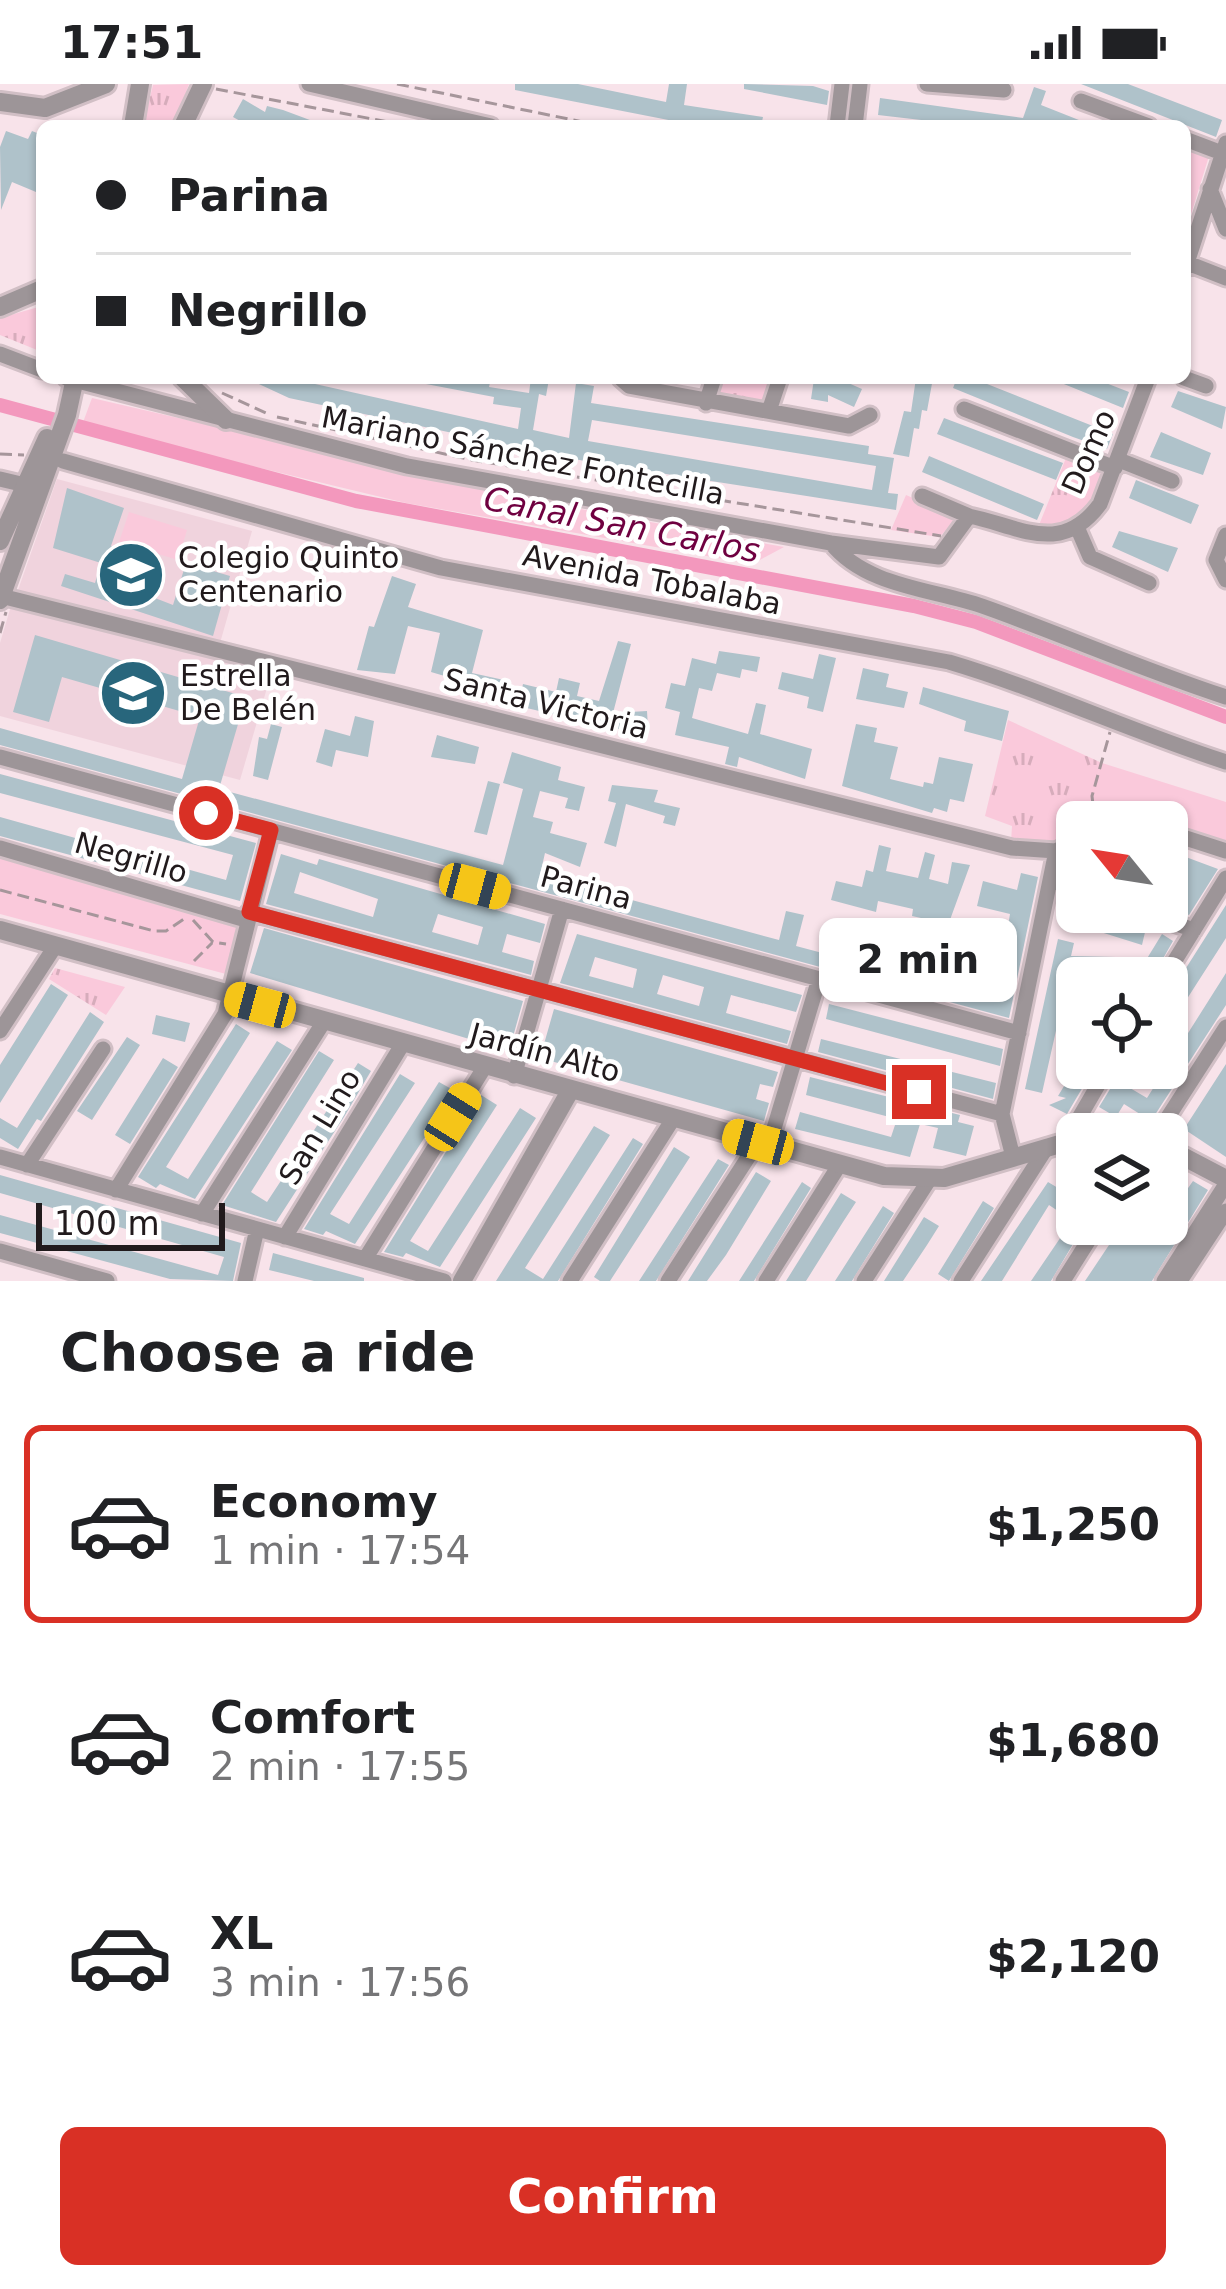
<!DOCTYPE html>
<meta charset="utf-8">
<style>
body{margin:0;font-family:"DejaVu Sans",sans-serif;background:#f6f6f6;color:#202124;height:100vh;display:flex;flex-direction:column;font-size:45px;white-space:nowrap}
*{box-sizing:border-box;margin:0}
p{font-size:39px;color:#757577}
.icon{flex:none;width:66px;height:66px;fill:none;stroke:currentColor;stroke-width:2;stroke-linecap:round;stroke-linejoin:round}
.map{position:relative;height:1197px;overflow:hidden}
.sheet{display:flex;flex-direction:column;background:#fff;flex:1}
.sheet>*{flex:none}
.hud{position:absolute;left:36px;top:36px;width:1155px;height:264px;border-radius:18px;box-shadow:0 3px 9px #0004;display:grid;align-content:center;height:264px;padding:0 60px;background:#fff}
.needle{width:78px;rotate:300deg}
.fabs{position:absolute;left:1056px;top:717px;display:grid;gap:24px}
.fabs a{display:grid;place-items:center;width:132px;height:132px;border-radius:18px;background:#fff;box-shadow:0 3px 9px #0004;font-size:60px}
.scale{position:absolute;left:36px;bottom:30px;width:189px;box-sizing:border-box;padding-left:12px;border:6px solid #211a1c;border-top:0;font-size:33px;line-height:42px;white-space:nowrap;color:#211a1c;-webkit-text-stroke:9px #fff;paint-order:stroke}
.end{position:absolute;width:54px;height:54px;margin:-27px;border:15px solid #d93025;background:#fff;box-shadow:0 0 0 6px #fff}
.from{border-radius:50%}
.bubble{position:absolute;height:84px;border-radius:18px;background:#fff;box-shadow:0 3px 9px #0004;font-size:39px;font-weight:700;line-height:84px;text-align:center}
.car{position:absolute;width:36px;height:72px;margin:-36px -18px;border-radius:15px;box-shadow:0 0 9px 3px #0007;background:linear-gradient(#f5c518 24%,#345 0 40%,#f5c518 0 76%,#345 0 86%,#f5c518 0)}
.hud b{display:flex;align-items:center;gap:42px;height:114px;font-size:45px}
.hud b+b{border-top:3px solid #e0e0e0}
.hud i{width:30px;height:30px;background:#202124}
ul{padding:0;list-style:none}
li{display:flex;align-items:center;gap:36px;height:198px;margin:0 24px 18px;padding:0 36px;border:6px solid transparent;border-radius:18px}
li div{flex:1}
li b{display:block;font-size:45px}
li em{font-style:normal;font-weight:700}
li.active{border-color:#d93025}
li>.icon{width:108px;height:108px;stroke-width:1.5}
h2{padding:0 60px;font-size:54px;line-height:144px}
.cta{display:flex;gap:24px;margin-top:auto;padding:24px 60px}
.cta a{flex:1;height:138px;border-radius:18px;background:#d93025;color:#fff;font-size:48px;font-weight:700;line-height:138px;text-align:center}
.status{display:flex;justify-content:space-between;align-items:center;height:84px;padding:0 60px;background:#fff;direction:ltr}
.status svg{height:33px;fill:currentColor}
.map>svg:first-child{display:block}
</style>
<div class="status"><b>17:51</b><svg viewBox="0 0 49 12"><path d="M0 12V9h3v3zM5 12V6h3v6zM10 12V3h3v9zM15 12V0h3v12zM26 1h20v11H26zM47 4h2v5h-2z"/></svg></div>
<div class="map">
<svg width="1226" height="1197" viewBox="0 0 1226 1197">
<defs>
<pattern id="grass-tufts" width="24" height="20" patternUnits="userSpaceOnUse" patternTransform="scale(3)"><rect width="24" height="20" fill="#fac9db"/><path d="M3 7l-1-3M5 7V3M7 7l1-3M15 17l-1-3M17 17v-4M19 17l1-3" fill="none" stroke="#d6acbb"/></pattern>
</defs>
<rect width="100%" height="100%" fill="#f8e3ea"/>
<path fill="#f0d3dd" d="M57,395L252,447L220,559L18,506Z
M11,522L272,587L240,696L0,632V559Z"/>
<path fill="url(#grass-tufts)" d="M189,0L174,42H143L153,1Z
M42,222V268L0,251V234Z
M720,294H773L760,322L716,311Z
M1066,374L1106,390C1092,422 1078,446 1039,441Z
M1008,636L1102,679L1085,722L1089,738H1077V748L1049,759L1011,758L1012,742L985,732Z
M55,884L125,903L106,931L49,895Z"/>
<path fill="#fac9db" d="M1185,62L1209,72L1185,150Z
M92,314L527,415L784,463L752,480L406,419L82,341Z
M906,411L959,434L939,453L891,446Z
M129,428L187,446L178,476L119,458Z
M1102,679L1226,718V761L1125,729L1089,738L1084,722Z
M0,769L238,838L226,890L0,830Z"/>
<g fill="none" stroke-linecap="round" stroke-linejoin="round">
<path stroke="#f398bd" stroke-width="14" d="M0,321L356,417L914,522L976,538L1226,633"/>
</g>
<path fill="#afc2ca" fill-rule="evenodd" d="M515,0H578L666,18L669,0H687L684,21L763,33L761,42L694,41L515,6Z
M744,0L813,2L829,7L827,21L744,5Z
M1081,0H1128L1222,36L1216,53Z
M1034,3L1046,7L1041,21L1094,42L1041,36L1039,42H973L878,31L880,14L1023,34Z
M243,15L265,28L267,22L283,26L326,42H249L233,33Z
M6,47L28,55L32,47L42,51V93L36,108L12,98L1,126L0,63Z
M246,294H288L518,345L521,324L493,320L494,313L426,300L427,294H491L489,303L529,309L531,294L549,295L546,312L539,310L533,346L569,354L576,299L594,302L591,319L869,362L868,370L894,374L888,409L898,410L896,426L589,378L289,314ZM592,336L876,382L872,406L588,357Z
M916,294H933L927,327L922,326L919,345L914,344L909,373L893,370L904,327L911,328Z
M957,294H972L1113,350L1107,365L1073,353L953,304Z
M1049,294H1093L1129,308L1123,324Z
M814,295L846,298L862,305L854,323L828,311V318L811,315Z
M1178,307L1226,323L1222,345L1171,323Z
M944,334L1063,379L1056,396L937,350Z
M1161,348L1211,369L1203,391L1150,373Z
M929,372L1044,420L1037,436L922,388Z
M1136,396L1199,421L1191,440L1129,414Z
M67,404L124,424L111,462L125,468L119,500L173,521L186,479L230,492L213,552L61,502L65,490L95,499L101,479L53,464Z
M1119,447L1178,464L1168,488L1112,463Z
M392,492L416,500L408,523L483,546L472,589L504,596L498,619L446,605L448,593L431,588L440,549L408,542L395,590L357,586L369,542L374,543Z
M35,551L246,613L219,705L503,781L523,705L503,699L512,668L561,683L558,696L585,703L579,727L565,724L568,714L540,707L533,733L553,738L550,749L587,759L580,783L545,769L540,791L779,856L786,827L804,831L796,862L845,875L852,853L864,856L859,870L886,878L883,889L995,917L1010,830L977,822L983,797L1017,806L1021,789L1038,793L1009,934L0,661V644L182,695L200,633L62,593L49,638L13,628Z
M618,557L631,560L613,629L647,627L648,644L616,645L518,622L523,600L556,608L559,594L580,599L577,612L599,617Z
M719,567L760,573L757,588L742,585L740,594L717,589L712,607L699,604L692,634L748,650L756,619L766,621L760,650L812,665L805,695L739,673L737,683L725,680L729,663L675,651L680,628L665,624L671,599L685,602L692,574L716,580Z
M819,570L836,574L823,628L807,624L809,613L778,605L782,588L813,595Z
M863,584L889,590L886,603L908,608L904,624L856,615Z
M923,603L1009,627L1002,657L964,647L966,637L919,620Z
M355,632L374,637L368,673L336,666L332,683L316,678L325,645L350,652Z
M271,640L282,643L268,696L253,692L259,653L267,655Z
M856,640L877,644L874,658L898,663L890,695L923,703L924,698L933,700L939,673L973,680L964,718L950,715L947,728L934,724L932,729L842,702Z
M437,651L479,663L475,680L431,673Z
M0,690L256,759L240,817L0,752V733L226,796L233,771L0,709Z
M488,697L500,700L487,751L474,748Z
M612,701L658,706L654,718L680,724L675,742L663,739L665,732L626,720L616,763L604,759L616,719L608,717Z
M879,761L891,764L886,787L918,794L925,768L935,771L929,795L948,800L952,778L970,781L943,855L926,851L930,836L912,832L913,825L878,817L876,828L831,816L836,797L862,803L866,786L873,788Z
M1167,766L1218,785L1189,831L1167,824Z
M281,770L317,781L319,775L545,840L540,859L507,850L502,868L534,877L531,891L266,820ZM300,788L378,815L373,833L294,809ZM438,830L483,843L478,861L432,848Z
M1063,818L1077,821V828L1146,844L1142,861L1059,835Z
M1226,821V854L1167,946V914Z
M264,844L523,917L509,967L250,889Z
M577,850L802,911L796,928L731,911L726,929L791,947L787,960L560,899ZM595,873L637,885L633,904L589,892ZM663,891L704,903L699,922L657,910Z
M1162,850L1173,857L1152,894H1135Z
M1058,855L1074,859L1071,872L1116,873L1111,892L1077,884V923L1062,920L1042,1009L1025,1005Z
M1226,889V921L1151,1037L1124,1020L1116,1033L1099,1023L1123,984H1142L1130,1004L1147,1014Z
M51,900L68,911L0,1019V981Z
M829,920L1003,965L1000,982L826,935Z
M554,925L778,988L773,1003L760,1000L756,1015L769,1019L764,1037L540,974Z
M90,928L104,938L41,1037L37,1035L18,1065L0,1054V1034L17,1044Z
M156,931L190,939L185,958L152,950Z
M236,940L250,949L166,1083L188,1095L277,957L292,966L195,1115L160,1100L156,1104L138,1093Z
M127,953L140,961L92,1036L77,1027Z
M821,955L996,999L993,1015L818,968Z
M319,967L334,976L251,1108L267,1118L358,979L371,987L344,1033L276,1138L222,1121Z
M163,974L178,983L130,1060L115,1051Z
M1226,980V1073L1184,1045Z
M1075,984H1094L1067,1030L1049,1021L1066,1014L1058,1012Z
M400,990L415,999L330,1130L349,1140L439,998L455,1007L355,1160L326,1147L323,1151L304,1145Z
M810,993L960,1031L958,1038L974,1042L966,1072L933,1064L938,1044L920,1040L910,1073L795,1045L800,1028L891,1053L897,1035L806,1011Z
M481,1011L497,1021L410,1157L428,1167L520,1024L536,1034L440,1183L406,1169L403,1173L384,1168Z
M594,1042L610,1051L525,1184L543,1195L633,1054L643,1060L558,1197H496Z
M674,1063L690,1073L610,1197H600L594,1193Z
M718,1075L729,1081L656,1197H639Z
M756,1088L771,1097L726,1171L707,1197H688Z
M0,1091L241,1159L233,1197L170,1195L0,1149V1131L218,1191L224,1173L0,1109Z
M1167,1096L1186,1107L1193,1097L1208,1106L1152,1197H1085L1123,1140H1167L1176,1122L1167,1116Z
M802,1098L811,1104L754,1197H739Z
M1048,1098L1068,1110L1058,1127L1049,1121L1002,1197H981Z
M841,1109L856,1118L843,1138L806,1197H786Z
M983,1117L994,1124L949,1197L938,1190Z
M883,1122L894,1129L852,1197H835Z
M924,1133L939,1142L927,1161L903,1197H884Z
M1085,1140L1051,1197H1031L1069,1141Z
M273,1169L364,1194V1197H314L269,1186Z"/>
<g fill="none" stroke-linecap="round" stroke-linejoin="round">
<defs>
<path id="minor" d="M309,0L491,42
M927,0L1004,6
M1081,17L1149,42
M837,42L842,0
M855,42L860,0
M1185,55L1222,69
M1210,105L1226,145
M1185,178L1226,194
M1185,185L1226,59
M0,270L42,286
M66,294L407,382L831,459L939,473L969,432C1019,442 1061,473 1100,420L1148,294
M620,294L629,302L849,342L870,331
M1184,294L1206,302
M706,319L714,294
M964,325L1115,384
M769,327L780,294
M1119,376L1172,397
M63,377L441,484L949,578C1043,606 1132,648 1226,678
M0,395L21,400
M922,412L969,432
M1077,443L1090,473L1149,499
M1226,451L1216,476L1226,496
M831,459C866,503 933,505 982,522C1064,551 1143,586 1226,613
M1,512L1012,764L1056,767L1077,755
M0,673L1019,949
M1120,738H1127
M1167,748L1226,767
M0,764L246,836
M1051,796L1077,805
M249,828L1002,1030
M1142,828L1194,846
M1164,894L1226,794
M0,947L54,864
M514,992L562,825
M1157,1050L1226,943
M1065,1058L1108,984
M769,1061L819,895
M0,1073L444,1197
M1013,1073L1002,1030L1056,767
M27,1081L103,965
M116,1106L225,930L271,747
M202,1130L323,939
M285,1153L402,961
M0,1167L107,1197
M365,1175L484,984
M245,1197L257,1145
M570,1197L673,1035
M668,1197L758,1058
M766,1197L840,1080
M864,1197L929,1096
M961,1197L1047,1063
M1063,1197L1099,1140
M1164,1197L1226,1100
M1180,1197L1226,1127"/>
<path id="tertiary" d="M0,18L45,24L106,0
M133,42L140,0
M183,42L203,0
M0,223L42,205
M183,294L226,336
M0,457L47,354
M0,516L67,331L75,294
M0,846L884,1092L944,1094L1077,1055
M1167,1064L1226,1095
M462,1197L570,1007"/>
</defs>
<use href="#minor" stroke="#d1bfc5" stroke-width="21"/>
<use href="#tertiary" stroke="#d1bfc5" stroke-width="24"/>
<path stroke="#a6969b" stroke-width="3" stroke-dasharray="12 6" stroke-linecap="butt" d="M397,0L603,42
M216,5L409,42
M222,309L268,330
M277,333L472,376L941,452
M0,370L24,371
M0,549L6,528
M1095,738L1092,712L1110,648
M0,806L154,847H166L184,835
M193,836L213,858L226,860
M194,877L212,859"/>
<use href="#minor" stroke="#9d9598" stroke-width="15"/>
<use href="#tertiary" stroke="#9d9598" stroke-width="18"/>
</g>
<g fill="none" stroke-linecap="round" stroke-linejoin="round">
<path stroke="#d93025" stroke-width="15" d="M206,729L271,746L249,828L919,1008"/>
</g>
<defs>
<symbol id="school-disc" viewBox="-11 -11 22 22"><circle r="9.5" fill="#28667c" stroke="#fff"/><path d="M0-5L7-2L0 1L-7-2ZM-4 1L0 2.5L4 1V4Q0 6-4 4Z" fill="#fff"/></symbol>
</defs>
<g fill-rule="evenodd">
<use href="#school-disc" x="93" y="453" width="76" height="76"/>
<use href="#school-disc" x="95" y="571" width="76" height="76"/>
</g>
<g text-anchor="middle" stroke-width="9" stroke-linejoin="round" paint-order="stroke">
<g font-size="30" fill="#211a1c" stroke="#fff">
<text transform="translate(1089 368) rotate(-66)" y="10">Domo</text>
<text transform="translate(523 372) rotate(11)" y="10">Mariano Sánchez Fontecilla</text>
<text transform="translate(652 496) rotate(11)" y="10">Avenida Tobalaba</text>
<text transform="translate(546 620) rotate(14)" y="10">Santa Victoria</text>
<text transform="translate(131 774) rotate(16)" y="10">Negrillo</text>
<text transform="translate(586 804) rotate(15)" y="10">Parina</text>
<text transform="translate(545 969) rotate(15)" y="10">Jardín Alto</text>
<text transform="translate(320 1043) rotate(-59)" y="10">San Lino</text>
</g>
<g font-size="30" fill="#211a1c" stroke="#fff" text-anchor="start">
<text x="178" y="484">Colegio Quinto<tspan x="178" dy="34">Centenario</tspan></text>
<text x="180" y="602">Estrella<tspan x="180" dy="34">De Belén</tspan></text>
</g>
<g font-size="33" font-style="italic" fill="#6f0040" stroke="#fff">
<text transform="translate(622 440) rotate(11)" y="12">Canal San Carlos</text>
</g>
</g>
</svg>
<div class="fabs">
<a><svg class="needle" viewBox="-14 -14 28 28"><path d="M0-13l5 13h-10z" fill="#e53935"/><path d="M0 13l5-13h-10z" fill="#757577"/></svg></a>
<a><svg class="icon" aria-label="locate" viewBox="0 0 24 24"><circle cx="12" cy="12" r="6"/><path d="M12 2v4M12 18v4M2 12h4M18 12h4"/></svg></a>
<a><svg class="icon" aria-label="layers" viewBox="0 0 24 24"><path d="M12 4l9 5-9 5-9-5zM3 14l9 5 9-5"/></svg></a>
</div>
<div class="scale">100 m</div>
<i class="end from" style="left:206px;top:729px"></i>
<i class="end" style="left:919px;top:1008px"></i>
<div class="bubble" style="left:819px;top:834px;width:198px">2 min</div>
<i class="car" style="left:475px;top:802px;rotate:105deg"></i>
<i class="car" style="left:260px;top:921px;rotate:285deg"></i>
<i class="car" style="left:453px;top:1033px;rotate:32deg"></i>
<i class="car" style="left:758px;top:1058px;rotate:285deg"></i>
<div class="hud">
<b><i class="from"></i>Parina</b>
<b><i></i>Negrillo</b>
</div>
</div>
<section class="sheet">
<h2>Choose a ride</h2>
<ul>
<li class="active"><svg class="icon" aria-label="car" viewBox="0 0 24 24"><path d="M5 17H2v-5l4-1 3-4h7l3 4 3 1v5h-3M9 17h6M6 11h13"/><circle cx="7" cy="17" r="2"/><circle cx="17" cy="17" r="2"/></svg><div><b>Economy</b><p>1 min · 17:54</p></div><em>$1,250</em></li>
<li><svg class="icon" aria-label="car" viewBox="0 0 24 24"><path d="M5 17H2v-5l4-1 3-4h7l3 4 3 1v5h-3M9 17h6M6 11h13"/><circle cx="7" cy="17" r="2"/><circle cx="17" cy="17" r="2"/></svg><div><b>Comfort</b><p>2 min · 17:55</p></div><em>$1,680</em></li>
<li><svg class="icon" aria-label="car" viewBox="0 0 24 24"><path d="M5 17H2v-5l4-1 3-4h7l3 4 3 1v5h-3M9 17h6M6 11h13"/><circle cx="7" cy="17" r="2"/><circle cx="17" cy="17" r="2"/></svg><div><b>XL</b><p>3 min · 17:56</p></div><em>$2,120</em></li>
</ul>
<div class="cta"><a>Confirm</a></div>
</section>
